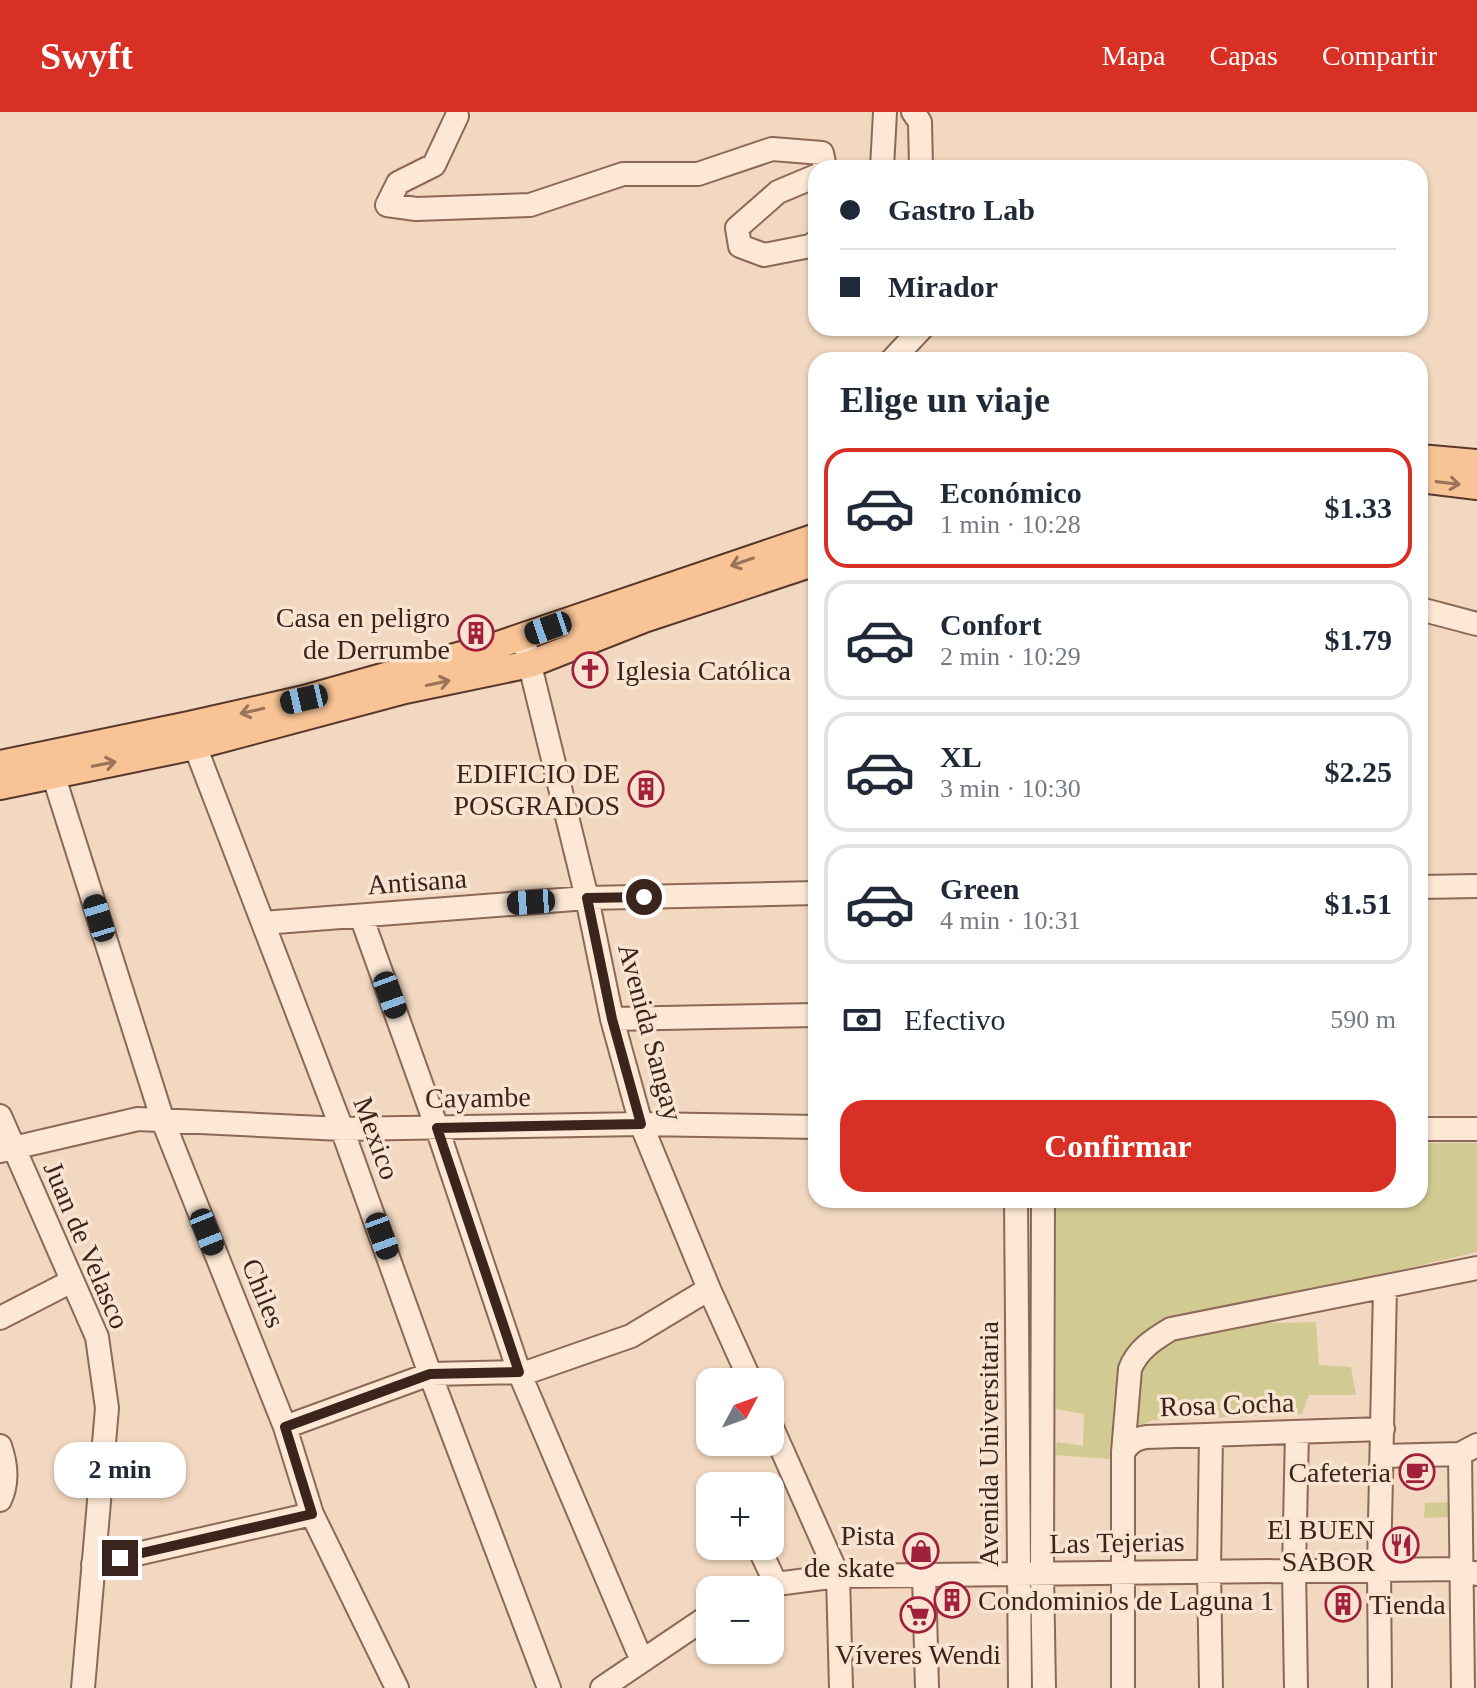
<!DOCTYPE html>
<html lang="es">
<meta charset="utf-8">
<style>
body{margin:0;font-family:"Times New Roman",serif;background:#f6f6f7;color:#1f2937;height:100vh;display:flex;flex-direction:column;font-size:30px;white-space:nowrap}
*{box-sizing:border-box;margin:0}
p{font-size:26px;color:#747a83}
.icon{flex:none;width:44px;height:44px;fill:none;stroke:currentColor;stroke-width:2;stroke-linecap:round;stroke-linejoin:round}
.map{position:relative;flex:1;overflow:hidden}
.side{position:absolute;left:808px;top:240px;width:620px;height:856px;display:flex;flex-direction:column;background:#fff;border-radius:24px;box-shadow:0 2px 6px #0004}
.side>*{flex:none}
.top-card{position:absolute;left:808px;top:48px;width:620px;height:176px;border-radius:24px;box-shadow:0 2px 6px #0004;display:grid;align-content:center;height:176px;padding:0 32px;background:#fff}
.needle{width:52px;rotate:49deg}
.fabs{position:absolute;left:696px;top:1256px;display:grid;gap:16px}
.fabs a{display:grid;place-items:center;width:88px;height:88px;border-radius:16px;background:#fff;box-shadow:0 2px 6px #0004;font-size:40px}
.end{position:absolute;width:36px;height:36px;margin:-18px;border:10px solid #3b241c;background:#fff;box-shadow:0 0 0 4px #fff}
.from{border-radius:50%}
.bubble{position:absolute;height:56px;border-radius:24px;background:#fff;box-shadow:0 2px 6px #0004;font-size:26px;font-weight:700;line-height:56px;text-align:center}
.car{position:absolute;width:24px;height:48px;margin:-24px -12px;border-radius:10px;box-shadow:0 0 6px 2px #0007;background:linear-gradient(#222 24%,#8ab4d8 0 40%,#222 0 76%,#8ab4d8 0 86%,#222 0)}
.top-card b{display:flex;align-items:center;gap:28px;height:76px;font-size:30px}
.top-card b+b{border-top:2px solid #e0e1e3}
.top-card i{width:20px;height:20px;background:#1f2937}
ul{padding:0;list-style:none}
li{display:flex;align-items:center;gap:24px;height:120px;margin:0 16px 12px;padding:0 16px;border:4px solid #e0e1e3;border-radius:24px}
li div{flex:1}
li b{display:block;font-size:30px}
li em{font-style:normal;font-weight:700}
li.selected{border-color:#d93025}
li>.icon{width:72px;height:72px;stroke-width:1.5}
h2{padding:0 32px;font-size:36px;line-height:96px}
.pay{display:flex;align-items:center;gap:20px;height:88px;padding:0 32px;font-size:30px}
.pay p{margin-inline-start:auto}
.action{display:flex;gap:16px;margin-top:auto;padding:16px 32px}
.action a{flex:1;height:92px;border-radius:24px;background:#d93025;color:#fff;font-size:32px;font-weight:700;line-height:92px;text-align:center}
header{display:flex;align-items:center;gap:48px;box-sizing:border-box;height:112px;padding:0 40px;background:#d93025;color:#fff}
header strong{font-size:38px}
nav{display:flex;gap:44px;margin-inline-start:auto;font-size:28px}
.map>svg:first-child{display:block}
</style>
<header>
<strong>Swyft</strong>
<nav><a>Mapa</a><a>Capas</a><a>Compartir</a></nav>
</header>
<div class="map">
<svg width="1477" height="1576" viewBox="0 0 1477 1576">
<rect width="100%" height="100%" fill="#f2d8c0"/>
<path fill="#d1cb93" d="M1420,1031H1477V1140L1264,1190L1267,1211L1316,1210L1319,1253L1351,1255L1356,1283H1309L1302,1302L1153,1308L1133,1317L1109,1347L1055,1343L1057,1330L1083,1334L1084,1302L1056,1297V1088H1420Z
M1457,1390V1405L1424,1406L1425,1391Z"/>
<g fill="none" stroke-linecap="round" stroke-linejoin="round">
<defs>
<path id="minor" d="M913,0L920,10L921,56
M457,4L434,53L398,71L387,93L416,97L530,93L623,62H698L772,37L822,41L825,56
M882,56L885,0
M816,64L778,80L737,116L740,134L764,143L810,134L816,130
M892,248L922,216
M1420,497L1477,512
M526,537L587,786L612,907L641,1012L709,1177L751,1270
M195,634L342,1017L430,1262L549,1576
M53,662L163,1009L285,1315L312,1402L397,1576
M1420,775L1477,774
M361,804L437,1016L519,1260L642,1549
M263,811L587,786L816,781
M612,907L816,903
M0,1004L97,1225L107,1296L83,1576
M1420,1017H1477
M0,1039L138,1007L342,1017L641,1012L816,1015
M1016,1088L1020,1576
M1043,1088L1042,1461L1044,1576
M0,1206L72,1169
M770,1311L838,1464L841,1576
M285,1315L430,1262L528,1260L631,1224L709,1177
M0,1334C6,1351 8,1371 0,1388
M1123,1340L1130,1257C1137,1238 1154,1227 1171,1217L1477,1156
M1460,1342L1463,1576
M1383,1344L1460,1342L1477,1333
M758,1434L776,1472
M93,1452L312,1402
M924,1463L927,1576
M758,1478L776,1472L838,1464L1460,1457L1477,1462
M602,1576L710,1503
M1123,1576V1340C1130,1331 1134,1327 1146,1325L1383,1317
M1211,1576L1209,1459L1211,1323
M1296,1576L1294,1458L1297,1320
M1380,1576L1379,1457L1385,1176"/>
<path id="major" d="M1420,346L1477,351
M1420,367L1477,374
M0,652L189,613L304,587L400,560L498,533L816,425
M0,674L195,634L405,578L530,552L644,507L816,450"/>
</defs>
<use href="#minor" stroke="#8d6856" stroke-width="26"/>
<use href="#major" stroke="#5a372b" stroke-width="30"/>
<use href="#minor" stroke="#fce8d5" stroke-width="22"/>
<use href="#major" stroke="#f8c495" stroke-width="26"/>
</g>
<defs><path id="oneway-shaft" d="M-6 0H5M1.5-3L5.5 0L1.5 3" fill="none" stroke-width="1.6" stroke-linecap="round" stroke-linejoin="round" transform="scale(2)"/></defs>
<g stroke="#9a7458">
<use href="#oneway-shaft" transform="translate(1448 371) rotate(7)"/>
<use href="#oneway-shaft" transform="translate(742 450) rotate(161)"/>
<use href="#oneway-shaft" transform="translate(438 571) rotate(-12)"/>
<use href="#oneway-shaft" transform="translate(252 599) rotate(167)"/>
<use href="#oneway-shaft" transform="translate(104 652) rotate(-11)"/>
</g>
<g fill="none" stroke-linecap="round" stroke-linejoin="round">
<path stroke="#3b241c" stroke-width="10" d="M120,1446L312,1402L285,1315L430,1262L519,1260L437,1016L641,1012L612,907L587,786L644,785"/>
</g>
<defs>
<symbol id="building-ring" viewBox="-11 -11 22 22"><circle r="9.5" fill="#f8e4d1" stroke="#a1213d" stroke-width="1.5"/><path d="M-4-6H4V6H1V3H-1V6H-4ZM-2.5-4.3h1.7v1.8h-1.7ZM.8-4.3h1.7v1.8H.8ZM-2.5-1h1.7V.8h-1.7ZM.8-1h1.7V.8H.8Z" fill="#a1213d"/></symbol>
<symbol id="church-ring" viewBox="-11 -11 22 22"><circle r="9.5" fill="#f8e4d1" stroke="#a1213d" stroke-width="1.5"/><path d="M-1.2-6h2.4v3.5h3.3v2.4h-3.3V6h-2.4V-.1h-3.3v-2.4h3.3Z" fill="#a1213d"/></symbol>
<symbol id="cafe-ring" viewBox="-11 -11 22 22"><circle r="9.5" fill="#f8e4d1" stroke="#a1213d" stroke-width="1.5"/><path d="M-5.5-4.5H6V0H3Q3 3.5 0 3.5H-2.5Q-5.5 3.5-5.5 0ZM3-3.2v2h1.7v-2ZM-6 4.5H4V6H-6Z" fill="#a1213d"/></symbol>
<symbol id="restaurant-ring" viewBox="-11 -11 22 22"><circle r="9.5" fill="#f8e4d1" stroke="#a1213d" stroke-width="1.5"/><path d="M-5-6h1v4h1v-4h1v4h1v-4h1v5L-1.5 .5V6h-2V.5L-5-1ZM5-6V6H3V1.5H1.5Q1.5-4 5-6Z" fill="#a1213d"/></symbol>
<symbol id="shop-ring" viewBox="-11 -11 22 22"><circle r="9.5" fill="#f8e4d1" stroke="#a1213d" stroke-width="1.5"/><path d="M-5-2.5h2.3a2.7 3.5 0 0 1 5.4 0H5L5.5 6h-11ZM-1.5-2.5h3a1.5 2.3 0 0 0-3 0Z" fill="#a1213d"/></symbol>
<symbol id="supermarket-ring" viewBox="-11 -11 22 22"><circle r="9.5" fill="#f8e4d1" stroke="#a1213d" stroke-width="1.5"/><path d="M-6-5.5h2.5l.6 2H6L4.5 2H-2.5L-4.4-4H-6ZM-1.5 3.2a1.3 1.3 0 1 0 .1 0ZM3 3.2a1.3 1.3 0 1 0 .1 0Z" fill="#a1213d"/></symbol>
</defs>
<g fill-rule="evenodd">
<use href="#building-ring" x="456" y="501" width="40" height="40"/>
<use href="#church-ring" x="570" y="538" width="40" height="40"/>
<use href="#building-ring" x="626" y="657" width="40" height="40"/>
<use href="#cafe-ring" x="1397" y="1340" width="40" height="40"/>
<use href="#restaurant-ring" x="1381" y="1413" width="40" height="40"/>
<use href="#shop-ring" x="901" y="1419" width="40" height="40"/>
<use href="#building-ring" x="932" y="1468" width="40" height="40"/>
<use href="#building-ring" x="1323" y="1472" width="40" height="40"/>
<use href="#supermarket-ring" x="898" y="1483" width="40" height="40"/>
</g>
<g text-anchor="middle" stroke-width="7" stroke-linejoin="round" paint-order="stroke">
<g font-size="28" fill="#3b241c" stroke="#f8e4d1" text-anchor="end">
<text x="450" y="515">Casa en peligro<tspan x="450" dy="32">de Derrumbe</tspan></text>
<text x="616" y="568" text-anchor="start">Iglesia Católica</text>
<text x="620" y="671">EDIFICIO DE<tspan x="620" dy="32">POSGRADOS</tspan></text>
<text x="1391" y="1370">Cafeteria</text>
<text x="1375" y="1427">El BUEN<tspan x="1375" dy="32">SABOR</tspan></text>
<text x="895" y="1433">Pista<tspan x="895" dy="32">de skate</tspan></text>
<text x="978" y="1498" text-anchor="start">Condominios de Laguna 1</text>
<text x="1369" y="1502" text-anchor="start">Tienda</text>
<text x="918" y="1552" text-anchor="middle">Víveres Wendi</text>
</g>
<g font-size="28" fill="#3b241c" stroke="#f8e4d1">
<text transform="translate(417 769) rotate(-4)" y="10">Antisana</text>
<text transform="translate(651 920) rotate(75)" y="10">Avenida Sangay</text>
<text transform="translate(478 985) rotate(-1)" y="10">Cayambe</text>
<text transform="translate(377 1026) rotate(70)" y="10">Mexico</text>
<text transform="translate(87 1133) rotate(67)" y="10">Juan de Velasco</text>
<text transform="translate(264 1181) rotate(68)" y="10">Chiles</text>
<text transform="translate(1227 1292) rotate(-2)" y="10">Rosa Cocha</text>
<text transform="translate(988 1332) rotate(-90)" y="10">Avenida Universitaria</text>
<text transform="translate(1117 1430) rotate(-1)" y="10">Las Tejerias</text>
</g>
</g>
</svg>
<div class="fabs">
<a><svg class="needle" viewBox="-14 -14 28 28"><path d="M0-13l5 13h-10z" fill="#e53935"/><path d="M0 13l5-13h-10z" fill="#747a83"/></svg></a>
<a>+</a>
<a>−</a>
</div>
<i class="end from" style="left:644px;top:785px"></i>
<i class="end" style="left:120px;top:1446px"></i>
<div class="bubble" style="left:54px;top:1330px;width:132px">2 min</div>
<i class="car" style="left:548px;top:516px;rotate:251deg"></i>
<i class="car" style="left:304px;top:587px;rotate:257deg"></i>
<i class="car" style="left:531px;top:790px;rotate:266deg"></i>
<i class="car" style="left:99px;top:806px;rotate:343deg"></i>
<i class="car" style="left:390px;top:883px;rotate:160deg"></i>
<i class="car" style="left:207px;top:1120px;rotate:158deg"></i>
<i class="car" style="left:382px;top:1124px;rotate:160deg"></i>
<div class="top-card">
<b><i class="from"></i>Gastro Lab</b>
<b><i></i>Mirador</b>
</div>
<section class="side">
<h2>Elige un viaje</h2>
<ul>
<li class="selected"><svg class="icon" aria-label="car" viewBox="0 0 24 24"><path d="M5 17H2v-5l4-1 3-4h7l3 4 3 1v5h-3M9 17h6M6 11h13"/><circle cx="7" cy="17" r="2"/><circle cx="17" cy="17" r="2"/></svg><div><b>Económico</b><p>1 min · 10:28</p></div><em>$1.33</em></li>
<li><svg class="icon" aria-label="car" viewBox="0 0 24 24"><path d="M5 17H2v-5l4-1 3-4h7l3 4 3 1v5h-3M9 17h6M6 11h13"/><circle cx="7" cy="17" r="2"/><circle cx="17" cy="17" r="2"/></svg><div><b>Confort</b><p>2 min · 10:29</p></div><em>$1.79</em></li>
<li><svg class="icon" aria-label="car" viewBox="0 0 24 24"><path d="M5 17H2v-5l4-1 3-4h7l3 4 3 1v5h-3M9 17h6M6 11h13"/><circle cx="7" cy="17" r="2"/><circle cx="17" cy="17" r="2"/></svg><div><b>XL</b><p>3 min · 10:30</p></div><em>$2.25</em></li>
<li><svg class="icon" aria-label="car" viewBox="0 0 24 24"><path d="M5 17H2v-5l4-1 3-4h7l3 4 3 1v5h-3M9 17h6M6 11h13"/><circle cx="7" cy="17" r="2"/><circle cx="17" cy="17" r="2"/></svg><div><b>Green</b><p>4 min · 10:31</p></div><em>$1.51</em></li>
</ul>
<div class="pay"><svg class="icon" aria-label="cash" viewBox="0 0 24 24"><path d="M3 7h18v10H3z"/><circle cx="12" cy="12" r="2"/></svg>Efectivo<p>590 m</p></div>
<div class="action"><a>Confirmar</a></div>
</section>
</div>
